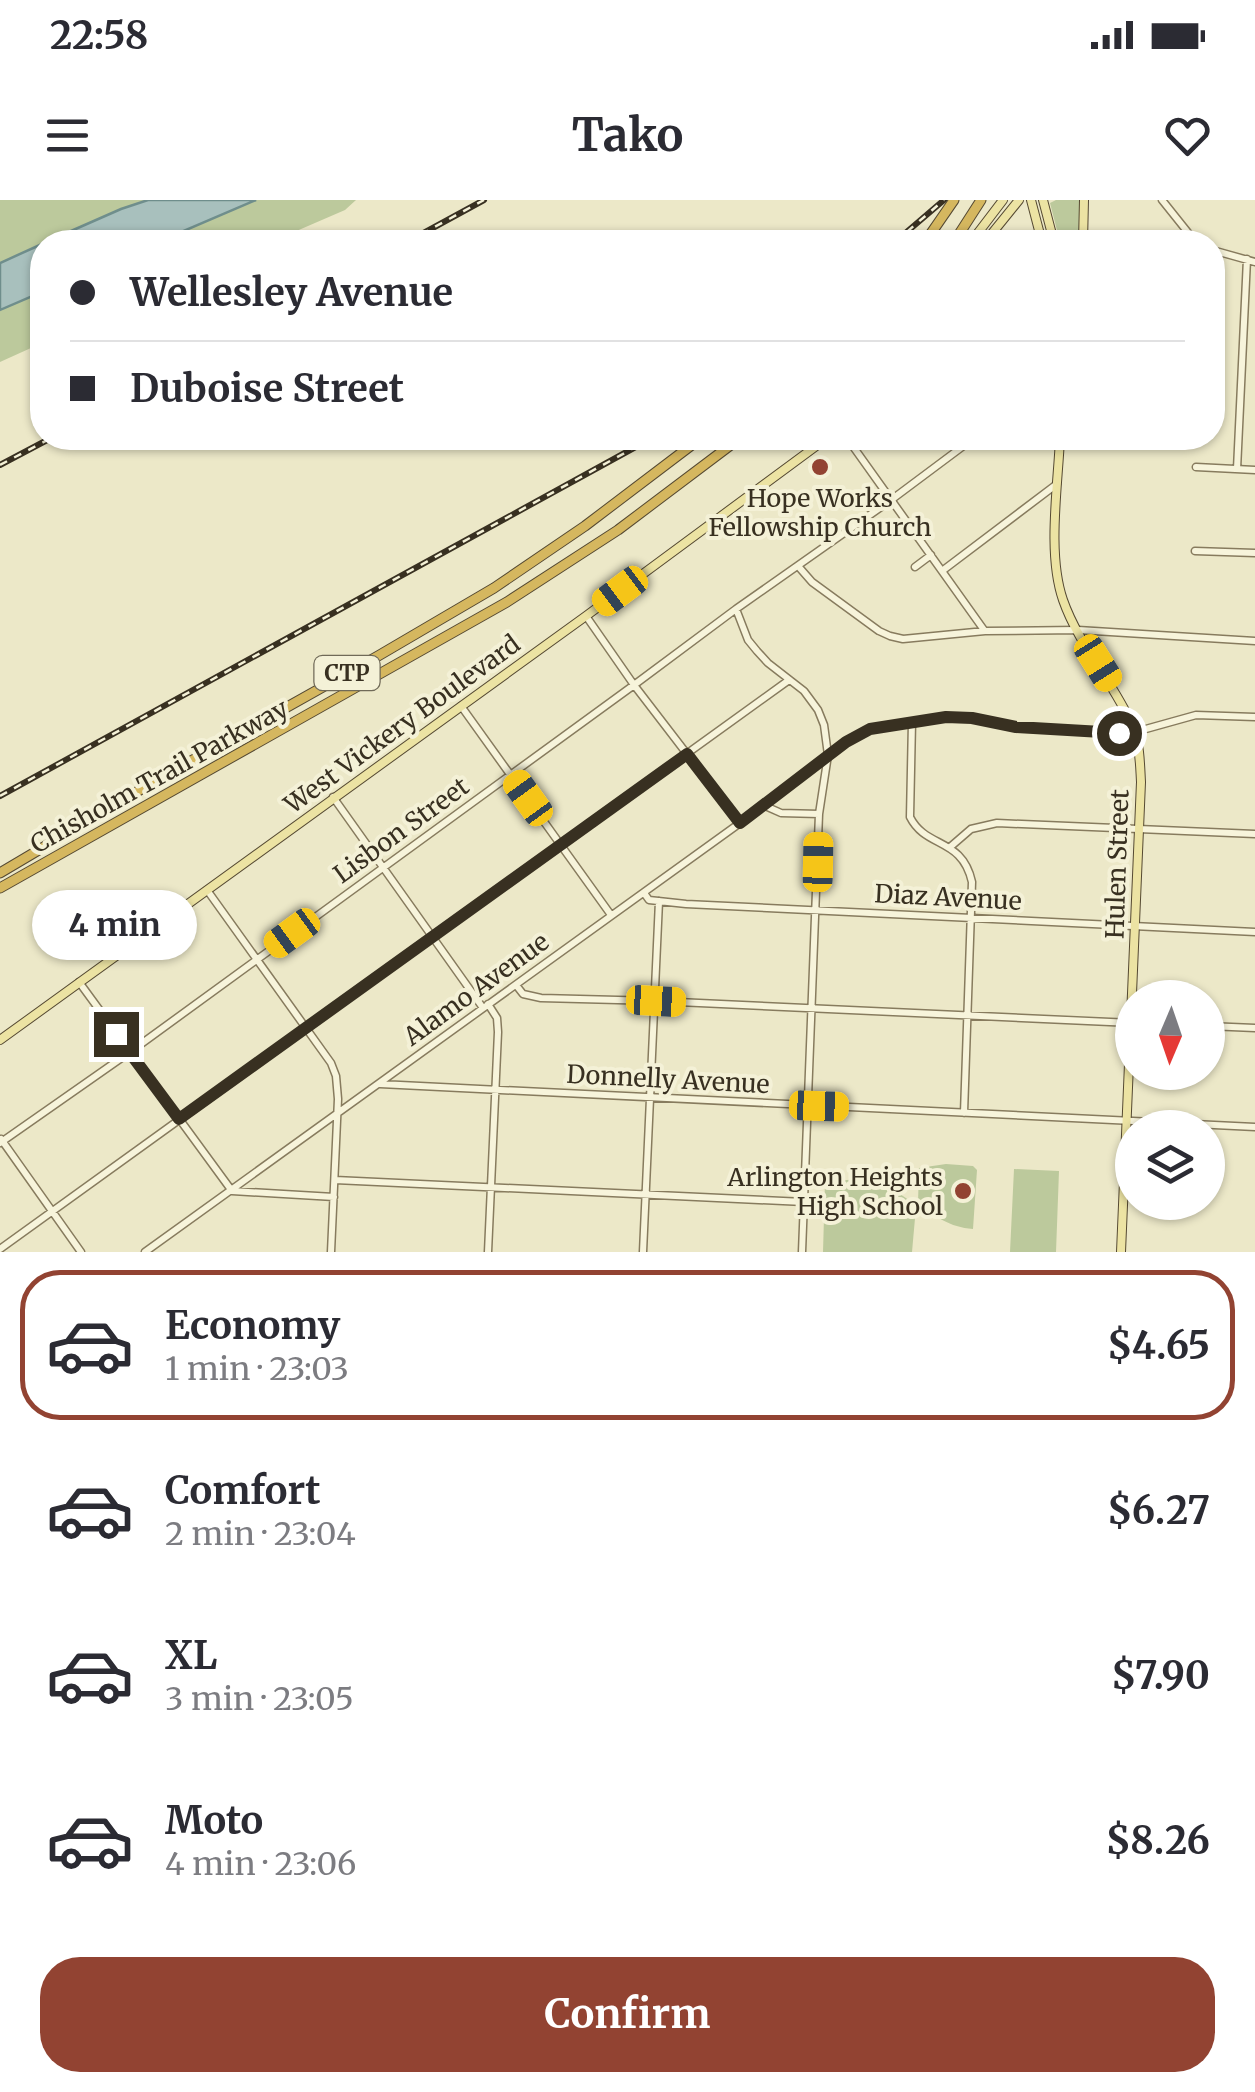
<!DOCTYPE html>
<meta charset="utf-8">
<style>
body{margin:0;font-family:Merriweather,serif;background:#f7f7f7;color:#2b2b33;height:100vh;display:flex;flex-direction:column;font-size:38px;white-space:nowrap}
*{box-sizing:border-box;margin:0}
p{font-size:32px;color:#7c7c81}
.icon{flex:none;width:55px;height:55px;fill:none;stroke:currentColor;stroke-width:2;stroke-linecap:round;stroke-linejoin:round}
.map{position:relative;height:1052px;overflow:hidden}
.details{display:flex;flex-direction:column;background:#fff;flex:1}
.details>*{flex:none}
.hud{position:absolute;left:30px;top:30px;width:1195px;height:220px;border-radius:40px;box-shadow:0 2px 8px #0004;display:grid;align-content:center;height:220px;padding:0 40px;background:#fff}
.needle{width:65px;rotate:182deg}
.buttons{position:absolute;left:1115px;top:780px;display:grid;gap:20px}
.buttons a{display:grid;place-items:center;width:110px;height:110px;border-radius:50%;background:#fff;box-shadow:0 2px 8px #0004;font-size:50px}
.end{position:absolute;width:45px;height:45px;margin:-22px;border:12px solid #383021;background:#fff;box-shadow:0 0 0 5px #fff}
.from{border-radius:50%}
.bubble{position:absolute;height:70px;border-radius:35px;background:#fff;box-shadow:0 2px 8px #0004;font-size:32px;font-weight:700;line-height:70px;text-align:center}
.car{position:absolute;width:30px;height:60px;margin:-30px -15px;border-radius:12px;box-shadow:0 0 8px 2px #0007;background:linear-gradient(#f5c518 24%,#345 0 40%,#f5c518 0 76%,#345 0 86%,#f5c518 0)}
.hud b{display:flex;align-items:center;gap:35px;height:95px;font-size:38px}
.hud b+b{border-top:2px solid #e1e1e2}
.hud i{width:25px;height:25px;background:#2b2b33}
ul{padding:18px 0 0;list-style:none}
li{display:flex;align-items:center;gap:30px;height:150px;margin:0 20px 15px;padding:0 20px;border:5px solid transparent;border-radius:40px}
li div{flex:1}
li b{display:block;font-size:38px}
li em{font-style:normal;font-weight:700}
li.active{border-color:#924332}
li>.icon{width:90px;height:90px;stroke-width:1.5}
.primary-button{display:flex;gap:20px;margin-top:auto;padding:20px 40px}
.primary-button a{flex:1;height:115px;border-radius:40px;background:#924332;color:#fff;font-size:40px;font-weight:700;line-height:115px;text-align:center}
.status{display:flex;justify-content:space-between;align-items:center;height:70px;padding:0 50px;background:#fff;direction:ltr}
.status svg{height:28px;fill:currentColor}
header{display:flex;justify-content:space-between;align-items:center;height:130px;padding:0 40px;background:#fff;font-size:45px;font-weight:700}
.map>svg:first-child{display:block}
</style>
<div class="status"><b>22:58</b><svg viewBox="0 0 49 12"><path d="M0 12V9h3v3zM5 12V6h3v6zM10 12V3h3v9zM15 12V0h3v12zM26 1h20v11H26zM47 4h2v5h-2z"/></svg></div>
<header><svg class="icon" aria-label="menu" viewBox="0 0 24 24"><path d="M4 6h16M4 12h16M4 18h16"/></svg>Tako<svg class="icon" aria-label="heart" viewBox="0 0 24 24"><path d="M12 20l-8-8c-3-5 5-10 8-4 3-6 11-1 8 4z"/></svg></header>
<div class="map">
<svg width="1255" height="1052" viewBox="0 0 1255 1052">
<rect width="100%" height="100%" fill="#ece8c8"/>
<path fill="#bcc99c" d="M0,0H356L345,10L271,42H42V143L0,162Z
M1056,0H1081L1080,42H1060L1050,3Z
M946,964L973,966L977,970L973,1029C949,1027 936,1017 918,1003L919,968Z
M1014,969L1059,971L1056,1052H1010Z
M858,979C881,985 899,989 916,1007L912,1052H823L825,982Z"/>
<path fill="#a8c0bd" stroke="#6f8e8c" stroke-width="2.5" d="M148,0H256L158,42H46L121,9Z
M42,44V92L0,110V63Z"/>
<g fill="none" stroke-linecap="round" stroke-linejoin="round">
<defs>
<path id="minor" d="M1162,0L1190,35L1198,42
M1212,50L1255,62
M847,238L984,430
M1196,267L1255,270
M1237,269L1247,59
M1195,351L1255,353
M798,366L812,382L879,431L890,436L903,439L985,431L1078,430L1255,441
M915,367L931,355
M942,371L1057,284
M736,409L748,440L757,451L768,463L804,491L818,510L824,525L828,555L819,614L802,1052
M586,416L634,485L740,623
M461,506L611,715
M912,522L910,617C926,649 962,637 972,682L964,913
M333,597L483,808
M763,605L781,613L819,614
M949,648L971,629L997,623L1255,634
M207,690L331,863L336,876L338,899L331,1052
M644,693L649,700L686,704L1255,732
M79,782L232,991L334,997
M516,785L523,794L541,798L656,801L1132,823
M1208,826L1255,828
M380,884L1255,927
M1,939L81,1052
M0,943L130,852L634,485L736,409L891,300L970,241
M335,980L804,1002
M0,1049L789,480
M145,1052L740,623L846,542L870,529L946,517L971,518L1016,527L1119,533L1135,532L1196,515L1255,517
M488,1052L498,832L497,818L488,804
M643,1052L659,701"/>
<path id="major" d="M1031,0L1042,42
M1043,0L1054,42
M971,42L1003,0
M985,42L1019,0
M1083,42L1084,0
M1060,238C1058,286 1047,354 1063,400C1079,446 1115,484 1134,529C1140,546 1140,565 1141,582L1121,1052
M0,840L586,416L827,238"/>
<path id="highway" d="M925,42L954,0
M954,42L981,0
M0,673L150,584L378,456L494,388L585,326L701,238
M0,688L507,402L618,330L740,238"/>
</defs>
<use href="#minor" stroke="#877b5e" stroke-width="9"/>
<use href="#major" stroke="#554932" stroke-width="10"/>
<use href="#highway" stroke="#554932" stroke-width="11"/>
<use href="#minor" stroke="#f7f4db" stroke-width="6"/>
<use href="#major" stroke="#ece3a3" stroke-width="8"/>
<use href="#highway" stroke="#d5b75f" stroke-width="9"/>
<defs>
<path id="rail" d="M407,42L484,0
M895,42L944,0
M0,265L51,238
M0,596L652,238"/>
</defs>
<use href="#rail" stroke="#383021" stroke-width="6"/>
<use href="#rail" stroke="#f4f1d7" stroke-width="2.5" stroke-dasharray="8" stroke-linecap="butt"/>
</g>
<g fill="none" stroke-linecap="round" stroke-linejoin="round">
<path stroke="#383021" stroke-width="12" d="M116,834L179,919L687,554L740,623L846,542L870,529L946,517L972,518L1016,527L1119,533"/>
</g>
<g fill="#924332" stroke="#f4f1d7" stroke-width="4">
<circle cx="820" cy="267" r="10"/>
<circle cx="963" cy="991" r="10"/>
</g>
<g text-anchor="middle" stroke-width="8" stroke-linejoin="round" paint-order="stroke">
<rect fill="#f4f1d7" stroke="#706a58" stroke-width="2.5" x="314.5" y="456" width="65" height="34" rx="8"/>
<g font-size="22" font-weight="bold" fill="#383021">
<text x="347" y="481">CTP</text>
</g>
<g font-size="25" fill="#383021" stroke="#f4f1d7">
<text x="820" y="307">Hope Works<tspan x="820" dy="29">Fellowship Church</tspan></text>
<text x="943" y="986" text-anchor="end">Arlington Heights<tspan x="943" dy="29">High School</tspan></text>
</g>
<g font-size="25" fill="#383021" stroke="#f4f1d7">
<text transform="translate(402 524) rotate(-36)" y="9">West Vickery Boulevard</text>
<text transform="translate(159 576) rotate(-29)" y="9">Chisholm Trail Parkway</text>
<text transform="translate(401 630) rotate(-36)" y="9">Lisbon Street</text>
<text transform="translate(1117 664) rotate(-88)" y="9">Hulen Street</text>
<text transform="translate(948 697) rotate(3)" y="9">Diaz Avenue</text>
<text transform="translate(476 789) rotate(-36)" y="9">Alamo Avenue</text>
<text transform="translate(668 879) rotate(3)" y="9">Donnelly Avenue</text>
</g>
</g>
</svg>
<div class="buttons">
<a><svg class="needle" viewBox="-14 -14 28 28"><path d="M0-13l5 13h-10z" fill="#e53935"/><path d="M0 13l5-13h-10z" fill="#7c7c81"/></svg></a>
<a><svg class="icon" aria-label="layers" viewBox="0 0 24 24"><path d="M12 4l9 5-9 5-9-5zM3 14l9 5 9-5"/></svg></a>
</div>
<i class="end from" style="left:1119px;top:533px"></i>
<i class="end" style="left:116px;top:834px"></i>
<div class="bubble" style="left:32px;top:690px;width:165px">4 min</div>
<i class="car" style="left:620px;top:391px;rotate:233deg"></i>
<i class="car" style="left:1098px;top:463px;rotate:148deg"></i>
<i class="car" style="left:528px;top:598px;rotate:324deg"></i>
<i class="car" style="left:818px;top:662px;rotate:1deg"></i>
<i class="car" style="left:292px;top:733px;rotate:234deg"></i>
<i class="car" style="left:656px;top:801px;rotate:93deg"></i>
<i class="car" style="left:819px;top:906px;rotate:92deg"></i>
<div class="hud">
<b><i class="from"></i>Wellesley Avenue</b>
<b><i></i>Duboise Street</b>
</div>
</div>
<section class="details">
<ul>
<li class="active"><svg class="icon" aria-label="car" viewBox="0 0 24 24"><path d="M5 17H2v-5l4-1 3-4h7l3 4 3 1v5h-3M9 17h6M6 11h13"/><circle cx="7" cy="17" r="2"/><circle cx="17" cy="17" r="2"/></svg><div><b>Economy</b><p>1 min · 23:03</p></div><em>$4.65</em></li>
<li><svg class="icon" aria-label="car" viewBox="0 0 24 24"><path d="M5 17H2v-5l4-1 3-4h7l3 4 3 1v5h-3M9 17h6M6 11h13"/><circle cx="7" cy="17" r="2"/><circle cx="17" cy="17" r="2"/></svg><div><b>Comfort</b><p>2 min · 23:04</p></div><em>$6.27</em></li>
<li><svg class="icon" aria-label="car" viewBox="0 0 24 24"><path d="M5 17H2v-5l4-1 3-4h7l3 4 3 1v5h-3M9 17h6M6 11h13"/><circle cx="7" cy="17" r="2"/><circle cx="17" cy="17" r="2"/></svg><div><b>XL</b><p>3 min · 23:05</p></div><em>$7.90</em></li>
<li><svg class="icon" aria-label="car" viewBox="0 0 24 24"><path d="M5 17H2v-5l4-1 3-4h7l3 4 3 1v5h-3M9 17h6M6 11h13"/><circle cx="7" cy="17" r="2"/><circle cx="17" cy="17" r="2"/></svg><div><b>Moto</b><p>4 min · 23:06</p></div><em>$8.26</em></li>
</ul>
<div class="primary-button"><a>Confirm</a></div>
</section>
